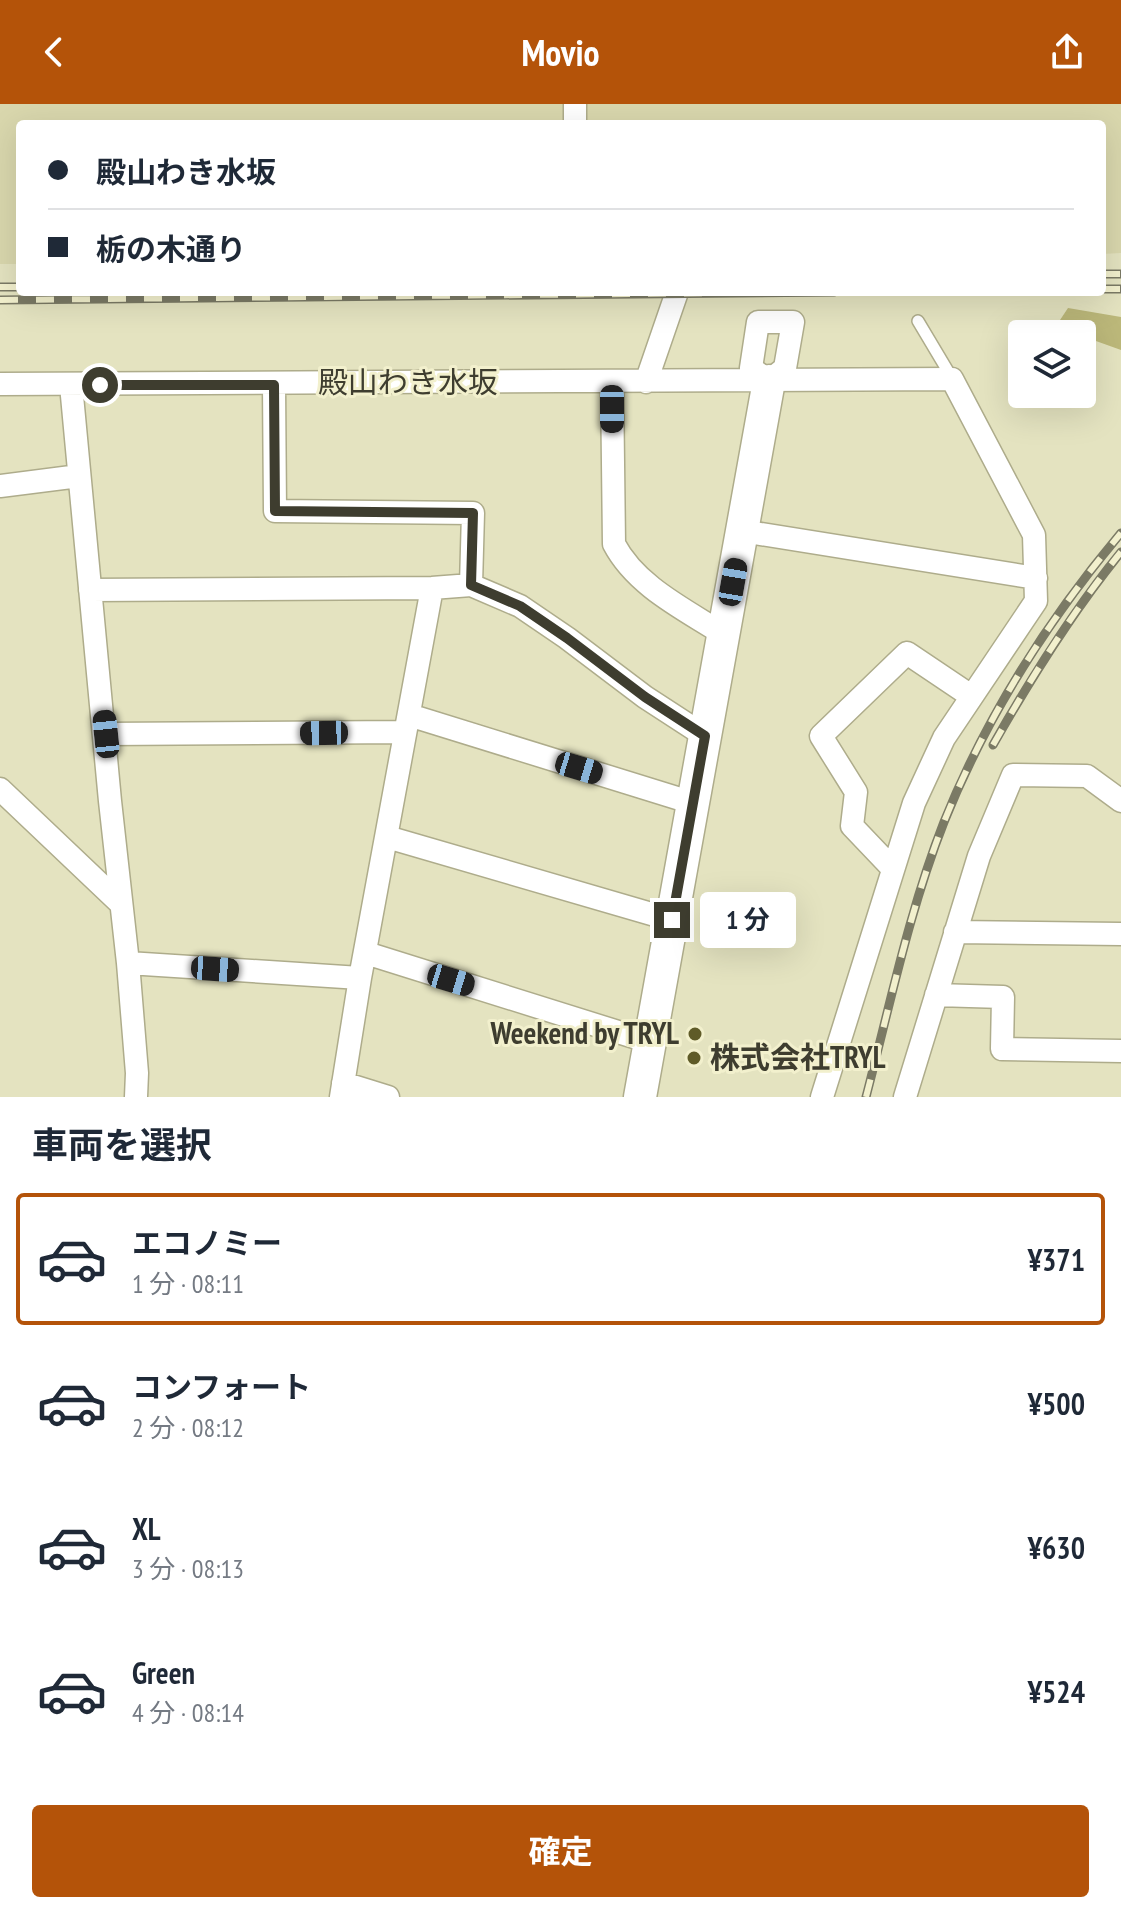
<!DOCTYPE html>
<html lang="ja">
<meta charset="utf-8">
<style>
body{margin:0;font-family:"PT Sans Narrow","Noto Sans JP",sans-serif;background:#f6f6f7;color:#1f2937;height:100vh;display:flex;flex-direction:column;font-size:30px;white-space:nowrap}
*{box-sizing:border-box;margin:0}
p{font-size:26px;color:#747a83}
.icon{flex:none;width:44px;height:44px;fill:none;stroke:currentColor;stroke-width:2;stroke-linecap:round;stroke-linejoin:round}
.map{position:relative;height:993px;overflow:hidden}
.panel{display:flex;flex-direction:column;background:#fff;flex:1}
.panel>*{flex:none}
.banner{position:absolute;left:16px;top:16px;width:1090px;height:176px;border-radius:8px;box-shadow:0 8px 32px #0002;display:grid;align-content:center;height:176px;padding:0 32px;background:#fff}
.buttons{position:absolute;left:1008px;top:216px;display:grid;gap:16px}
.buttons a{display:grid;place-items:center;width:88px;height:88px;border-radius:8px;background:#fff;box-shadow:0 8px 32px #0002;font-size:40px}
.end{position:absolute;width:36px;height:36px;margin:-18px;border:10px solid #3e3d2f;background:#fff;box-shadow:0 0 0 4px #fff}
.from{border-radius:50%}
.bubble{position:absolute;height:56px;border-radius:8px;background:#fff;box-shadow:0 8px 32px #0002;font-size:26px;font-weight:700;line-height:56px;text-align:center}
.car{position:absolute;width:24px;height:48px;margin:-24px -12px;border-radius:10px;box-shadow:0 0 6px 2px #0007;background:linear-gradient(#222 24%,#8ab4d8 0 40%,#222 0 76%,#8ab4d8 0 86%,#222 0)}
.banner b{display:flex;align-items:center;gap:28px;height:76px;font-size:30px}
.banner b+b{border-top:2px solid #e0e1e3}
.banner i{width:20px;height:20px;background:#1f2937}
ul{padding:0;list-style:none}
li{display:flex;align-items:center;gap:24px;height:132px;margin:0 16px 12px;padding:0 16px;border:4px solid transparent;border-radius:8px}
li div{flex:1}
li b{display:block;font-size:30px}
li em{font-style:normal;font-weight:700}
li.active{border-color:#b45309}
li>.icon{width:72px;height:72px;stroke-width:1.5}
h2{padding:0 32px;font-size:36px;line-height:96px}
.primary-button{display:flex;gap:16px;margin-top:auto;padding:16px 32px}
.primary-button a{flex:1;height:92px;border-radius:8px;background:#b45309;color:#fff;font-size:32px;font-weight:700;line-height:92px;text-align:center}
header{display:flex;justify-content:space-between;align-items:center;height:104px;padding:0 32px;background:#b45309;color:#fff;font-size:36px;font-weight:700}
.map>svg:first-child{display:block}
</style>
<header><svg class="icon" aria-label="back" viewBox="0 0 24 24"><path d="M15 5l-7 7 7 7"/></svg>Movio<svg class="icon" aria-label="share" viewBox="0 0 24 24"><path d="M12 15V3M7 8l5-5 5 5M5 13v7h14v-7"/></svg></header>
<div class="map">
<svg width="1121" height="993" viewBox="0 0 1121 993">
<rect width="100%" height="100%" fill="#e4e3c0"/>
<path fill="#d9d7ad" d="M0,0H1121V149L1102,150V20H20V160H0Z"/>
<path fill="#bcb87a" d="M1068,204L1121,213V246L1082,232V230L1071,229L1060,216Z"/>
<g fill="none" stroke-linecap="round" stroke-linejoin="round">
<defs>
<path id="lane" d="M918,217L952,274"/>
<path id="street" d="M575,0V20
M758,218H793L785,264L769,277L751,264Z
M612,278L614,440C636,482 684,505 723,530
M646,278L677,188
M0,280L952,275L1034,431L1036,497L944,634L914,699L822,993
M71,281L110,697L128,859L137,969L136,993
M274,281L275,407L473,409L471,481
M0,382L79,372
M742,427L1036,474
M90,486L432,484L471,481L520,502L567,534L645,593L705,632
M409,611L693,699
M106,630L405,628
M0,685L121,800
M387,733L672,816
M892,764L852,722L856,688L821,632L907,549L971,592
M955,828L1121,830
M366,849L650,938
M128,859L360,874
M936,891L1003,893L1002,945L1121,947
M343,979L388,993
M341,993L360,874L432,484
M905,993L979,752L1013,671L1087,672L1121,697"/>
<path id="secondary" d="M640,993L769,277"/>
</defs>
<use href="#lane" stroke="#aeac8b" stroke-width="14"/>
<use href="#street" stroke="#aeac8b" stroke-width="25"/>
<use href="#secondary" stroke="#aeac8b" stroke-width="35"/>
<use href="#lane" stroke="#fff" stroke-width="11"/>
<use href="#street" stroke="#fff" stroke-width="22"/>
<use href="#secondary" stroke="#fff" stroke-width="32"/>
<defs>
<path id="rail" d="M1102,170H1121
M0,183H20
M1102,185H1121
M0,196L834,188
M993,641C1031,574 1072,508 1121,448
M866,993C890,901 909,807 944,718C986,613 1048,516 1121,429"/>
</defs>
<use href="#rail" stroke="#7b7a65" stroke-width="9"/>
<use href="#rail" stroke="#f2f0cd" stroke-width="6" stroke-dasharray="18" stroke-linecap="butt"/>
</g>
<g fill="none" stroke-linecap="round" stroke-linejoin="round">
<path stroke="#3e3d2f" stroke-width="10" d="M100,281H274L275,407L473,409L471,481L520,502L567,534L645,593L705,632L672,816"/>
</g>
<g fill="#5f5b28" stroke="#f2f0cd" stroke-width="3">
<circle cx="695" cy="930" r="8"/>
<circle cx="694" cy="954" r="8"/>
</g>
<g text-anchor="middle" stroke-width="6" stroke-linejoin="round" paint-order="stroke">
<g font-size="30" fill="#3e3d2f" stroke="#f2f0cd">
<text x="408" y="289">殿山わき水坂</text>
</g>
<g font-size="30" font-weight="bold" fill="#3e3d2f" stroke="#f2f0cd" text-anchor="end">
<text x="679" y="940">Weekend by TRYL</text>
<text x="710" y="964" text-anchor="start">株式会社TRYL</text>
</g>
</g>
</svg>
<div class="buttons">
<a><svg class="icon" aria-label="layers" viewBox="0 0 24 24"><path d="M12 4l9 5-9 5-9-5zM3 14l9 5 9-5"/></svg></a>
</div>
<i class="end from" style="left:100px;top:281px"></i>
<i class="end" style="left:672px;top:816px"></i>
<div class="bubble" style="left:700px;top:788px;width:96px">1 分</div>
<i class="car" style="left:612px;top:305px;rotate:180deg"></i>
<i class="car" style="left:733px;top:478px;rotate:10deg"></i>
<i class="car" style="left:324px;top:629px;rotate:269deg"></i>
<i class="car" style="left:106px;top:630px;rotate:354deg"></i>
<i class="car" style="left:579px;top:664px;rotate:107deg"></i>
<i class="car" style="left:215px;top:865px;rotate:94deg"></i>
<i class="car" style="left:451px;top:876px;rotate:107deg"></i>
<div class="banner">
<b><i class="from"></i>殿山わき水坂</b>
<b><i></i>栃の木通り</b>
</div>
</div>
<section class="panel">
<h2>車両を選択</h2>
<ul>
<li class="active"><svg class="icon" aria-label="car" viewBox="0 0 24 24"><path d="M5 17H2v-5l4-1 3-4h7l3 4 3 1v5h-3M9 17h6M6 11h13"/><circle cx="7" cy="17" r="2"/><circle cx="17" cy="17" r="2"/></svg><div><b>エコノミー</b><p>1 分 · 08:11</p></div><em>¥371</em></li>
<li><svg class="icon" aria-label="car" viewBox="0 0 24 24"><path d="M5 17H2v-5l4-1 3-4h7l3 4 3 1v5h-3M9 17h6M6 11h13"/><circle cx="7" cy="17" r="2"/><circle cx="17" cy="17" r="2"/></svg><div><b>コンフォート</b><p>2 分 · 08:12</p></div><em>¥500</em></li>
<li><svg class="icon" aria-label="car" viewBox="0 0 24 24"><path d="M5 17H2v-5l4-1 3-4h7l3 4 3 1v5h-3M9 17h6M6 11h13"/><circle cx="7" cy="17" r="2"/><circle cx="17" cy="17" r="2"/></svg><div><b>XL</b><p>3 分 · 08:13</p></div><em>¥630</em></li>
<li><svg class="icon" aria-label="car" viewBox="0 0 24 24"><path d="M5 17H2v-5l4-1 3-4h7l3 4 3 1v5h-3M9 17h6M6 11h13"/><circle cx="7" cy="17" r="2"/><circle cx="17" cy="17" r="2"/></svg><div><b>Green</b><p>4 分 · 08:14</p></div><em>¥524</em></li>
</ul>
<div class="primary-button"><a>確定</a></div>
</section>
